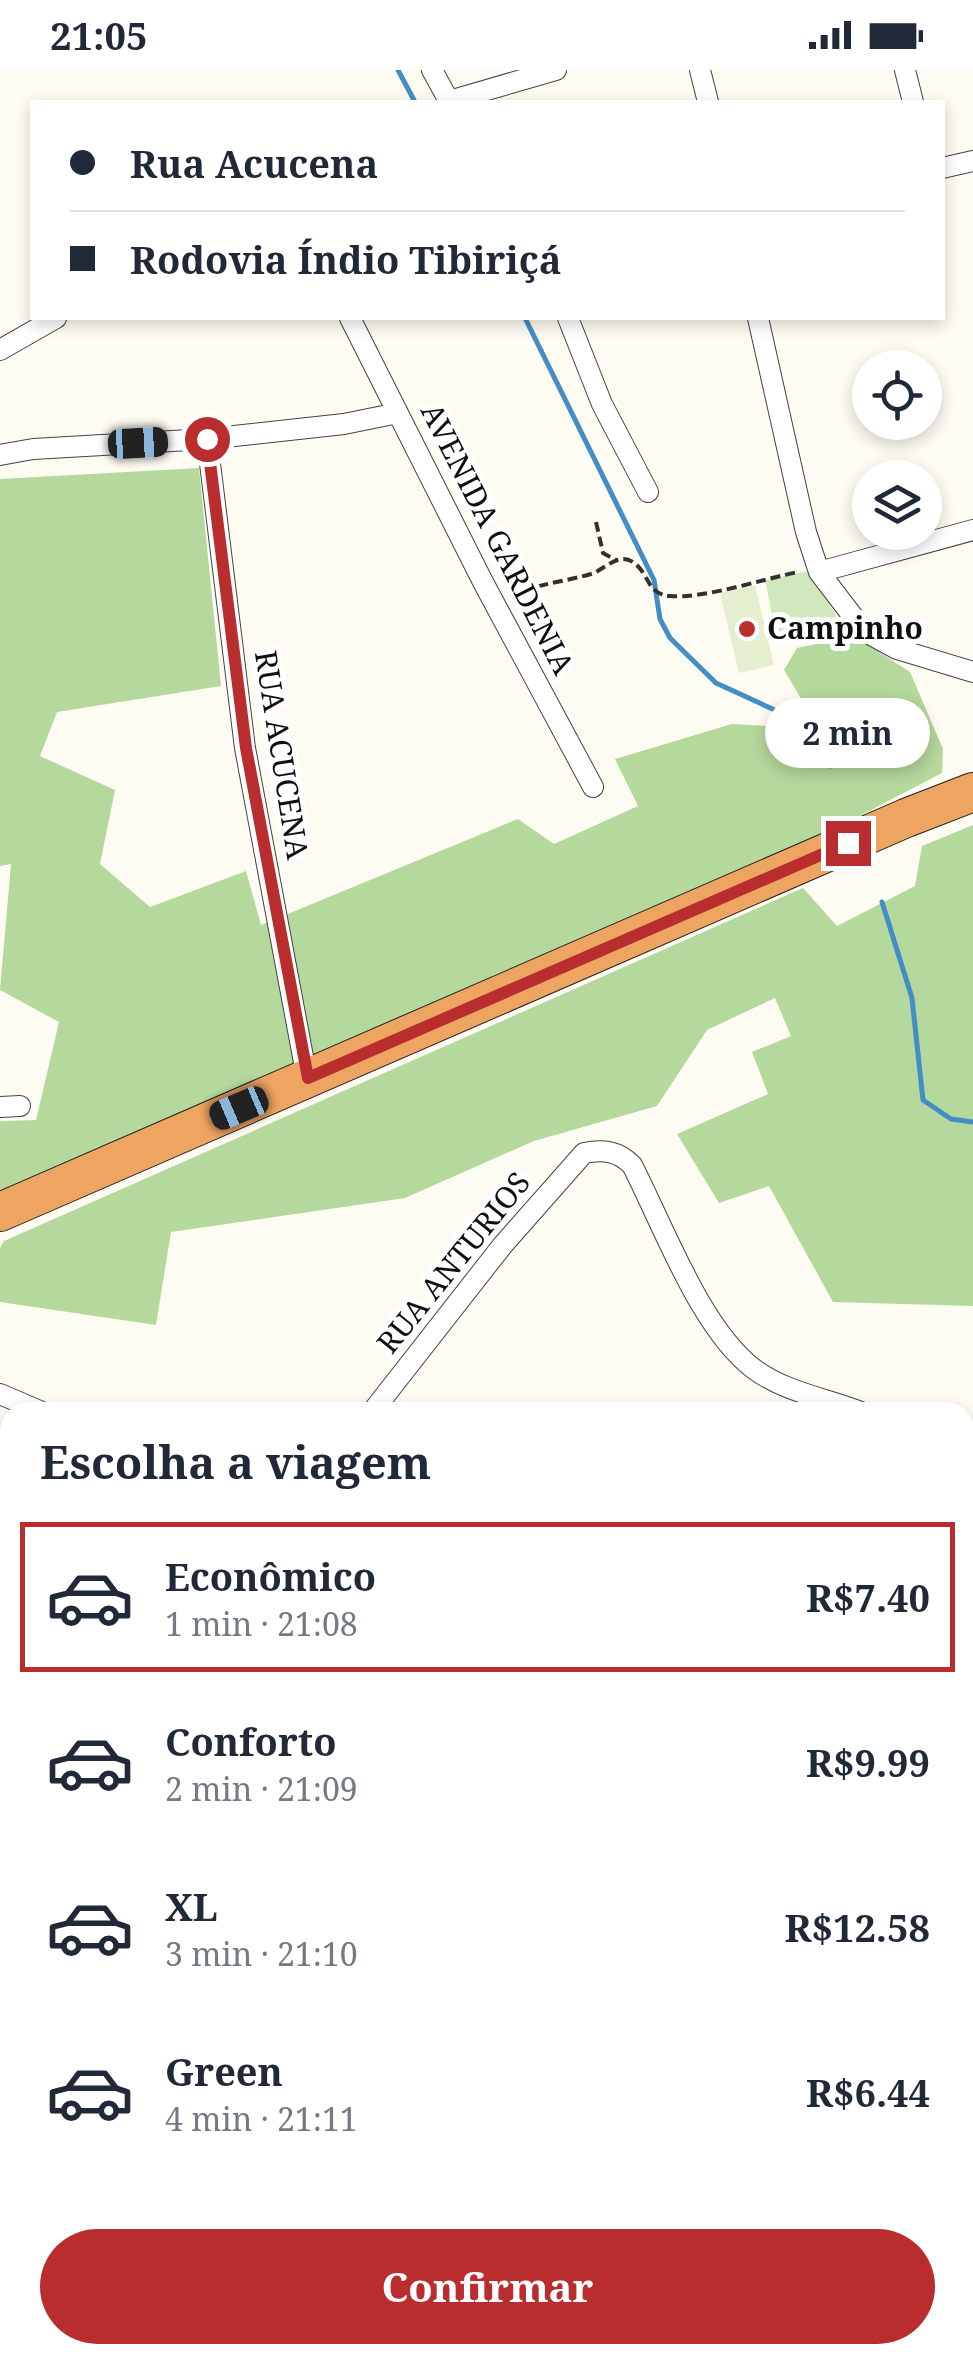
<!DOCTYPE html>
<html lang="pt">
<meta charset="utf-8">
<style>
body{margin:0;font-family:"Noto Serif",serif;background:#f2f2f3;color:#1f2937;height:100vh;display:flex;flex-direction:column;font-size:38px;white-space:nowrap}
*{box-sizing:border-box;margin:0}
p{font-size:32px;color:#747a83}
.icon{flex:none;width:55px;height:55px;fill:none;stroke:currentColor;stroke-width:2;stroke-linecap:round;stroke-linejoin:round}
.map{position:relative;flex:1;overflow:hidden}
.details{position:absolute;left:0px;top:1332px;width:975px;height:962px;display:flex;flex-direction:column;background:#fff;border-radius:30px 30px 0 0;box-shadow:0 5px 15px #0003}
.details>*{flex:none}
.banner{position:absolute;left:30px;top:30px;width:915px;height:220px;border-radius:0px;box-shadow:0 5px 15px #0003;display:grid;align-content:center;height:220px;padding:0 40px;background:#fff}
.tools{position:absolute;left:852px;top:280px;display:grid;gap:20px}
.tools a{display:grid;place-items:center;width:90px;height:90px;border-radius:50%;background:#fff;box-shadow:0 5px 15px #0003;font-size:50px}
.end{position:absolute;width:45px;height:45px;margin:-22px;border:12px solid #b92d2f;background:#fff;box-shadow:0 0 0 5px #fff}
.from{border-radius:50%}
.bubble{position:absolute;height:70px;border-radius:35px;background:#fff;box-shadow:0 5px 15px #0003;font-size:32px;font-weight:700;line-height:70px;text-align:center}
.car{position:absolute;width:30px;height:60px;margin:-30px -15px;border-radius:12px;box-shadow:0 0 8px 2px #0007;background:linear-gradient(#222 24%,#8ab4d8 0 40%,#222 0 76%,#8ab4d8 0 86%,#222 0)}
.banner b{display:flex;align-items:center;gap:35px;height:95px;font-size:38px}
.banner b+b{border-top:2px solid #e0e1e3}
.banner i{width:25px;height:25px;background:#1f2937}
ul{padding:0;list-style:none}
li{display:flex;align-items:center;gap:30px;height:150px;margin:0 20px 15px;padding:0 20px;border:5px solid transparent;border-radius:0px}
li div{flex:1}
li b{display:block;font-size:38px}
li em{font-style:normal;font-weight:700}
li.selected{border-color:#b92d2f}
li>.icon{width:90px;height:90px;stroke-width:1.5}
h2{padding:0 40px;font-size:45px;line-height:120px}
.primary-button{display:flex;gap:20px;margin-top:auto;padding:20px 40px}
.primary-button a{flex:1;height:115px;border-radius:60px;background:#b92d2f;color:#fff;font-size:40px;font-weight:700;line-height:115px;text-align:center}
.status{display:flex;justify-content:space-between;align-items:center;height:70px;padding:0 50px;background:#fff;direction:ltr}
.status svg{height:28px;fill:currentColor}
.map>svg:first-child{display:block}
</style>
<div class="status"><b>21:05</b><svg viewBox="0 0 49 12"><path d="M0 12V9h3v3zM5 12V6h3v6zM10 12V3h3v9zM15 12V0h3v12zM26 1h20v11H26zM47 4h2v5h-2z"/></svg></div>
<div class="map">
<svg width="973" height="2294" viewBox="0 0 973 2294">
<rect width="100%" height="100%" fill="#fefcf2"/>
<path fill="#d1e8bc" d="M808,501L838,548L776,565L765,510Z"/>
<path fill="#b5d89c" d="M199,398L221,616L57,642L40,686L115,720L100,794L150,837L246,801L261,855L518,749L554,774L638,736L615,689L732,654L819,659L784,600L797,578L854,566L910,602L943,679L942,703L792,781L0,1124V1051L36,1050L59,952L0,920L11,794L0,796V409Z
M973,755V1236L833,1232L769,1116L719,1133L677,1064L768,1024L752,982L791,966L775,928L707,960L657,1036L534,1071L405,1128L171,1162L156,1255L0,1232V1178L4,1171L803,818L837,856L915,816L922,776Z
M0,2236L10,2241V2285H92L109,2294H0Z
M269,2285H553L545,2294H271Z"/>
<path fill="#e3efce" d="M755,515L774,595L739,603L720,523Z"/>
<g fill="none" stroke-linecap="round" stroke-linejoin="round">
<path stroke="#438ec7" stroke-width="5" d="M398,0L415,32
M525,248L654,510L660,549L670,568L716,613L779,642L812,664L830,696
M882,832L912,928L923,1030L951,1049L973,1052"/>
<defs>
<path id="street" d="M432,0L449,31L556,0
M700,0L708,32
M905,0L913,32
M942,98L973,91
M350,248L483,512L593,717
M568,248L602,334L648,422
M758,248L806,462L819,502L864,561L897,579L973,602
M0,280L56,248
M207,369L245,678L307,1008
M0,385L33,379L207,369L344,354L398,343
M819,502L973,460
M0,1037L20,1036
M0,1324L42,1342
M372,1342L502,1176L584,1083C603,1079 618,1081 632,1095C663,1155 700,1258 754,1299C785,1322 825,1328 861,1342
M965,1458L973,1473
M0,1557L10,1532
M965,1829L973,1803
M965,2193L973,2190
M0,2215L10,2221
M260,2285L261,2294
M655,2294L661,2285
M909,2294L910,2285"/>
<path id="highway" d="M0,1142L906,748L973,722"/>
</defs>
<use href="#street" stroke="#424242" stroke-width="22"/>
<use href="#highway" stroke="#202020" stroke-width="40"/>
<path stroke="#313131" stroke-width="4" stroke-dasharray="10 5" stroke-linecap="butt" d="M596,452L603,483L616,490
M510,526C536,514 563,512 591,504C604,500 618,482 633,492C650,504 646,524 670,526C704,529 763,509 798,502"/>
<use href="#street" stroke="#fff" stroke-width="20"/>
<use href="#highway" stroke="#eea561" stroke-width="38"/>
</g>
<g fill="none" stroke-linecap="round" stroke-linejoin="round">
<path stroke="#b92d2f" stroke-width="12" d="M207,369L246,678L308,1008L848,773"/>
</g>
<circle fill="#b92d2f" stroke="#fff" stroke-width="4" cx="747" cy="559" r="10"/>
<g text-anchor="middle" stroke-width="10" stroke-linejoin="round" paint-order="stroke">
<g font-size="30" fill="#0f0f0f" stroke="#fff">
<text transform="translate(497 469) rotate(63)" y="10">AVENIDA GARDENIA</text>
<text transform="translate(281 685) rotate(81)" y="10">RUA ACUCENA</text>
<text transform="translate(454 1193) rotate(-51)" y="10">RUA ANTURIOS</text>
</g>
<g font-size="30" font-weight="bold" fill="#0f0f0f" stroke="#fff" text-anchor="start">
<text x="767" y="569">Campinho</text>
</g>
</g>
</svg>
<div class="tools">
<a><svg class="icon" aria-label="locate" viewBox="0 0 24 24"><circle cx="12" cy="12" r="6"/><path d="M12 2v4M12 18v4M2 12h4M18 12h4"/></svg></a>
<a><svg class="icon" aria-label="layers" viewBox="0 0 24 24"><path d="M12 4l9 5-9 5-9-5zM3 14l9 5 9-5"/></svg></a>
</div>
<i class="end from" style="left:207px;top:369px"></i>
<i class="end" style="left:848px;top:773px"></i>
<div class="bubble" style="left:765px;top:628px;width:165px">2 min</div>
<i class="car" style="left:138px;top:373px;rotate:87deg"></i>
<i class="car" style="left:239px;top:1038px;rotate:247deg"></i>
<div class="banner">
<b><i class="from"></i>Rua Acucena</b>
<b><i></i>Rodovia Índio Tibiriçá</b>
</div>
<section class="details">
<h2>Escolha a viagem</h2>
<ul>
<li class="selected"><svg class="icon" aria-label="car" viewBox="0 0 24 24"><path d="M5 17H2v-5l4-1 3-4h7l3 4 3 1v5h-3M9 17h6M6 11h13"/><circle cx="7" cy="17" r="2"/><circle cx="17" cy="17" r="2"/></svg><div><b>Econômico</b><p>1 min · 21:08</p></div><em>R$7.40</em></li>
<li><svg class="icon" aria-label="car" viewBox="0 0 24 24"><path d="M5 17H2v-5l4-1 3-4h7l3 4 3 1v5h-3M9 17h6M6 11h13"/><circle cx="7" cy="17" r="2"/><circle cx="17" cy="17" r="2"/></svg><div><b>Conforto</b><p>2 min · 21:09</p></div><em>R$9.99</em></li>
<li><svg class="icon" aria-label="car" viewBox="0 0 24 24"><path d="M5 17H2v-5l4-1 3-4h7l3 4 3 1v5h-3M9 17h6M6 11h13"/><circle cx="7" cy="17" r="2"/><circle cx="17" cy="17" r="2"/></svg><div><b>XL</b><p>3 min · 21:10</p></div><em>R$12.58</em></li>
<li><svg class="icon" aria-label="car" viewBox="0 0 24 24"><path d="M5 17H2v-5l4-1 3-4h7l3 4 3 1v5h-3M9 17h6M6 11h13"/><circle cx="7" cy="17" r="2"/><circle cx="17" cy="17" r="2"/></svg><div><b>Green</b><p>4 min · 21:11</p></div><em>R$6.44</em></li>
</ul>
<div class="primary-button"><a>Confirmar</a></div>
</section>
</div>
